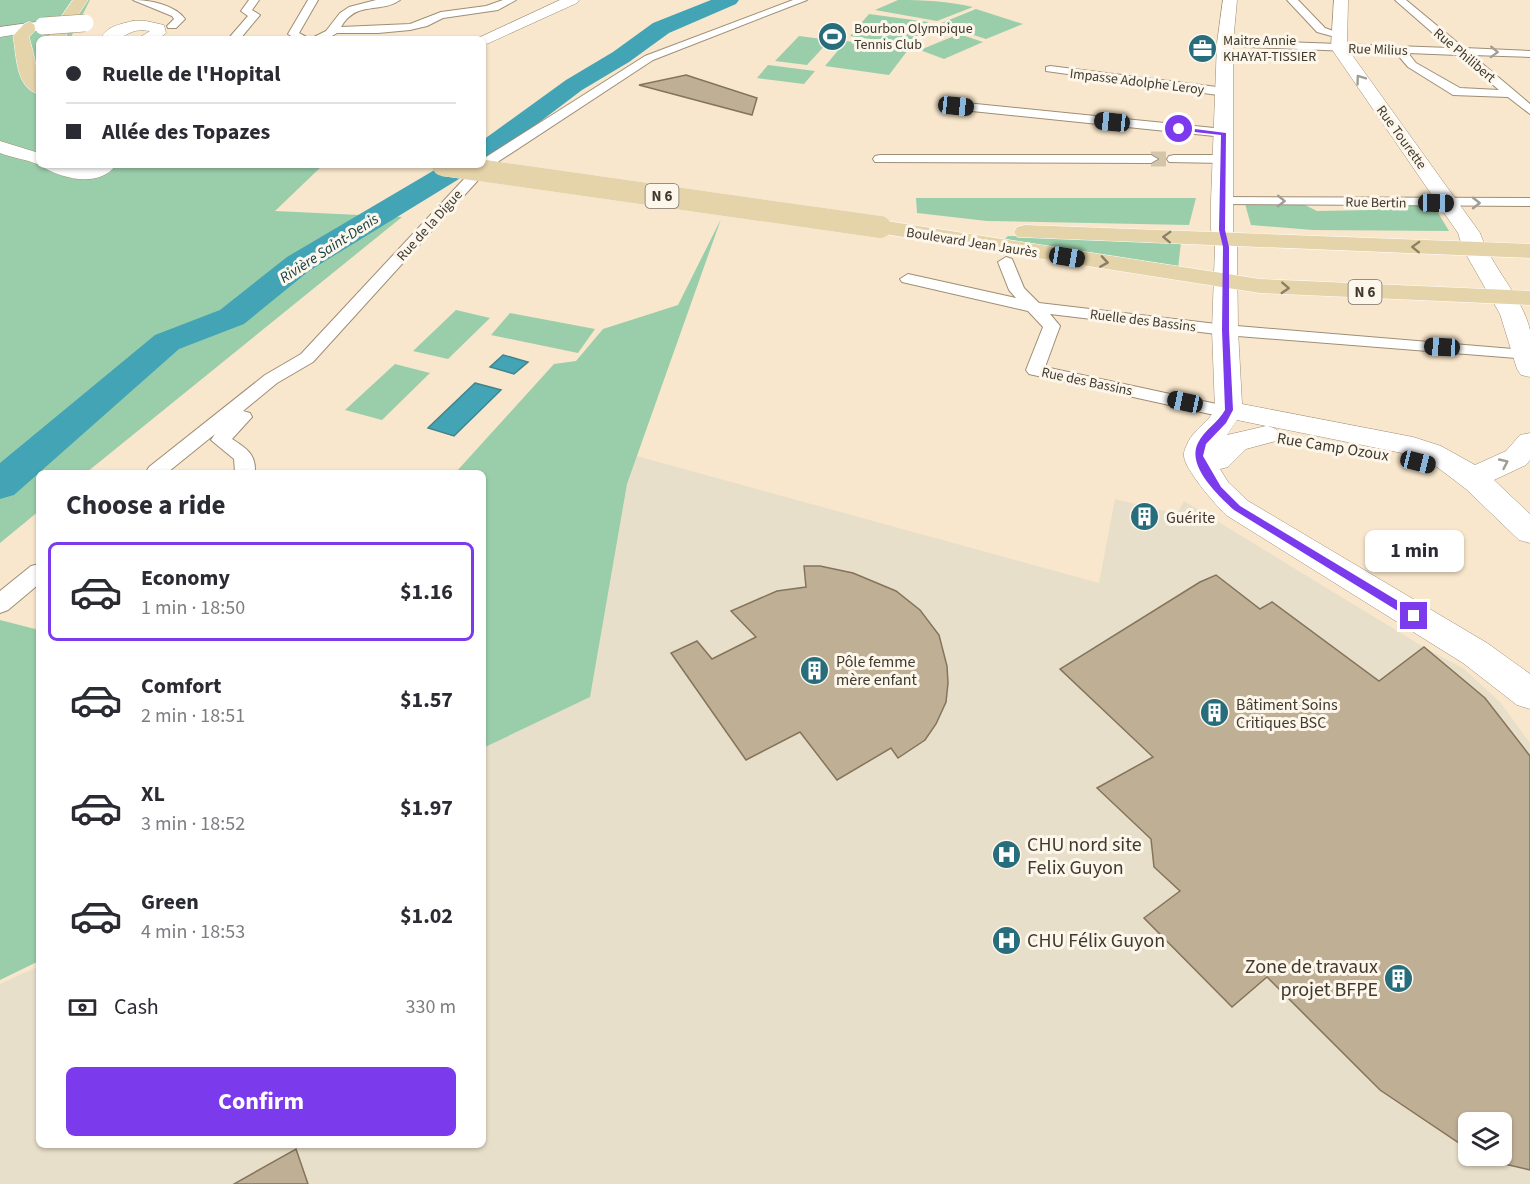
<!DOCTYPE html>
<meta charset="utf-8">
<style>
body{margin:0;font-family:"Source Sans 3",sans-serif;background:#f7f7f7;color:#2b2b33;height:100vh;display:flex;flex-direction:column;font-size:22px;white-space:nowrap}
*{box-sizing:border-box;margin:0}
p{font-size:20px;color:#7c7c81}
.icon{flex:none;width:33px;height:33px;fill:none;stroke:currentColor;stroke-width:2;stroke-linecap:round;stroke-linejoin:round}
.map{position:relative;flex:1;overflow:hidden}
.panel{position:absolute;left:36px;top:470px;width:450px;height:678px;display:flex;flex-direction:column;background:#fff;border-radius:9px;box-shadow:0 2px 4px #0004}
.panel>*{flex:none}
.top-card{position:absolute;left:36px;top:36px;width:450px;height:132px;border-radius:9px;box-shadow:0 2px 4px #0004;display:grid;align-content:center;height:132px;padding:0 30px;background:#fff}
.controls{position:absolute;left:1458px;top:1112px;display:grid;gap:12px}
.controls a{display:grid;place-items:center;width:54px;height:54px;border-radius:9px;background:#fff;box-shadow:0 2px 4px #0004;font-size:30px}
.end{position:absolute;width:27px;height:27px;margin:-14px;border:8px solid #7c3aed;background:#fff;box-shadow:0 0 0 3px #fff}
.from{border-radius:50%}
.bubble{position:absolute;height:42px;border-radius:9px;background:#fff;box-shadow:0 2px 4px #0004;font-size:20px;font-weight:700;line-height:42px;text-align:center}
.car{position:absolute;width:18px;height:36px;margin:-18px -9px;border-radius:8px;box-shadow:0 0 4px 2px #0007;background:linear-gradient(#222 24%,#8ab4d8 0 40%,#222 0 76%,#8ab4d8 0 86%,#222 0)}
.top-card b{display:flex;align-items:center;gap:21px;height:57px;font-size:22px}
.top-card b+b{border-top:2px solid #e1e1e2}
.top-card i{width:15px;height:15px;background:#2b2b33}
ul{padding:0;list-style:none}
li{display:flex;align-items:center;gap:18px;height:99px;margin:0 12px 9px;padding:0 18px;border:3px solid transparent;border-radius:9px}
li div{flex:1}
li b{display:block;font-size:22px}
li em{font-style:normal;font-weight:700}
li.on{border-color:#7c3aed}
li>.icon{width:54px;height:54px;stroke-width:1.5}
h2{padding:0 30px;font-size:27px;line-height:72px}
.pay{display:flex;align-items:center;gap:15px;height:66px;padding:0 30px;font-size:22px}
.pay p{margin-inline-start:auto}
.cta{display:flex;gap:12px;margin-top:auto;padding:12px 30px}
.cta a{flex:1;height:69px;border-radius:9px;background:#7c3aed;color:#fff;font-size:24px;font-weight:700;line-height:69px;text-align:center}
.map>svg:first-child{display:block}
</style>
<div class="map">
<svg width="1530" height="1184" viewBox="0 0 1530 1184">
<rect width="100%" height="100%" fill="#f8e7cc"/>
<path fill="#e8dfca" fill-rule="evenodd" d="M633,455L1099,583L1115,499L1177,514L1184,501L1422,646L1464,669L1500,702L1530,743V1184H0V984L39,966V1144H483V656ZM1468,1122H1502V1155H1468Z"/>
<path fill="#9aceaa" d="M0,0H90L70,39H39V165H323L275,211L402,217L87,472H39V511L0,543Z
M898,0C925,0 947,1 973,7L937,21L875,10Z
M976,9L1023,24L986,39L939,24Z
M869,14L928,22L911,45L850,36Z
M959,34L983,42L944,59L920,50Z
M799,36L830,40L807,65L775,61Z
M846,41L908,50L889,75L825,66Z
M768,65L815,71L804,84L757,78Z
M916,198H1196L1189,225L987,221L917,213Z
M1245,204L1305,205L1317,211L1373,210L1362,205L1434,206L1449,231L1313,230L1251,225Z
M721,219L627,484L590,697L483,748V472H456L554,364L576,361L603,329L678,305Z
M1008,236L1181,242L1178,268L1005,239Z
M456,310L490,318L448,359L413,351Z
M510,313L595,329L578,353L491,335Z
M395,364L430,373L382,420L345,410Z
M0,620L39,630V961L0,980Z"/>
<path fill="#43a4b5" stroke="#42848c" stroke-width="1.5" d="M503,355L528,362L514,374L490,367Z
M475,383L501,390L454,436L428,428Z"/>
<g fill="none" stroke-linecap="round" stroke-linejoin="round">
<path fill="#43a4b5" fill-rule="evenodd" d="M711,0H739L736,4L669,33L629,62L582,90L492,158L483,160V140L566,80L613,52L653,23Z
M443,165H476L472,171L309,271L244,324L179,349L14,495L0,499V463L155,335L220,310L287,257Z"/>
</g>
<path fill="#bfaf95" stroke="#84745c" stroke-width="1.5" d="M686,75L757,98L752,115L639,85Z
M804,566H820L853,573L896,591L920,610L939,635L947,666L948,683L946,702L936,724L925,740L898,758L891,748L837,780L800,732L746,760L671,653L697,641L712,659L756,637L731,611L777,591L806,587Z
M1216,575L1260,609L1272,602L1379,681L1424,647L1485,698L1530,756V1170L1483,1159L1477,1155H1502V1122H1468V1149L1380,1090L1267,977L1232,1007L1144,918L1180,891L1154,867L1151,839L1097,788L1153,757L1060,669L1200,582Z
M296,1149L308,1184H234Z"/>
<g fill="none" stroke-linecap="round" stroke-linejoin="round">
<path stroke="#d3c4ac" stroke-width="15" stroke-dasharray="15 8" stroke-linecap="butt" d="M1151,159H1174"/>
<defs>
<path id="street" d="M133,0C150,0 175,5 185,19L176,28H168L167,26L174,19L172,16Z
M249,0H259L252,10L260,15L240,39H228L248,16L241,11Z
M308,0H318L299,33L310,39L326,31L340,13L349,7L376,0H400C381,14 356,0 341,27L410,24L441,12L486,6L503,0H516L498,10L443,18L427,26L410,30L378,33H337L327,39H296L288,34Z
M793,0H807L653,60L490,167L313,362L277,383L243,411L250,413L252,417L232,439C246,448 256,454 255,472H235L234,459L211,440L215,434L168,472H146L149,467L265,375L301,354L477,165H483V159L645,56Z
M1287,0H1298L1325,28L1344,35L1339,38L1317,32Z
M1395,0H1406L1464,48L1530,51V57L1472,55L1530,104V114L1508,97L1453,95L1408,67L1396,53L1225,46L1219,43L1225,40L1450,48ZM1408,53L1458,55L1499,90L1460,88L1416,63Z
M1050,66L1225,88L1231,92L1225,96L1046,71V67Z
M956,102L1224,129L1230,133L1224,137L952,109L950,106L952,103Z
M880,155H1151L1158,159L1151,163L875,162L873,159L875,156Z
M1174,155H1223L1230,159L1223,163L1169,162L1167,159L1169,156Z
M1222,197L1530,198V206L1217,204L1215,201L1217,198Z
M1006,257L1012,259L1024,288L1039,303L1225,325L1525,350L1530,351V359L1225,335L1050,314L1060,326L1045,367L1235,408L1237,412L1235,416L1228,418L1029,374L1026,370L1043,327L1028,311L902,282L900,279L908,274L1016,298L1009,290L998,262Z
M39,564V584L8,610L0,613V591L31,566Z"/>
<path id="secondary" d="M560,0H579L577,3L489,43L483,45V39H476Z
M1223,0H1237L1233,43V230L1237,247L1238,330L1242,404L1413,437L1441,446L1475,465L1506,451L1520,435L1530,433V460L1526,465L1494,480L1530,514V543L1519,540L1466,489L1437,467L1420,459L1407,454L1268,426L1276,429L1280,435L1276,441L1246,449L1228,467L1220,469L1228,482L1248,501L1487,643L1530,674V709L1517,705L1463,663L1226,515C1215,504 1185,470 1184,456C1183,452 1187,445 1188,442C1194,430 1208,422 1215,410L1212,330L1215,247L1211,230V201L1217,43ZM1237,420L1266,426L1227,435Z
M1334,0H1348L1347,48L1480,233C1491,267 1522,296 1530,330C1530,344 1530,362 1530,377L1521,375L1517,369L1500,314L1463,249L1458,233L1331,48Z
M43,21L49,23L51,26L49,29L0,37V27Z
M133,21H146L164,25L166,33L158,39H137L150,31C133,28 130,34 117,39C113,40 105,39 101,39C106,26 121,24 133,21Z
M0,141L39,153V165L78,167L116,165C99,189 60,178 41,166C31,160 12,158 0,153Z"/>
<path id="primary" d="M73,0H88L68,30L65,39H49L52,30Z
M30,22L38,27L29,37C34,55 39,76 39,94C15,88 17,55 13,36L24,24Z
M880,220L1260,279L1530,291V305L1260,293L872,232L869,227L872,222Z
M1025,225L1530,244V258L1017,237L1014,232L1017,227Z"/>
</defs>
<use href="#street" stroke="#9e8e75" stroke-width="2"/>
<use href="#secondary" stroke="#9e8e75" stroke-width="1"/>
<use href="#primary" stroke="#fff" stroke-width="1"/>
<use href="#street" fill="#fff" fill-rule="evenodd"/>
<use href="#secondary" fill="#fff" fill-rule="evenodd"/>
<use href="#primary" fill="#e5d3a9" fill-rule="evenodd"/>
<defs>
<path id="secondary-bridge" d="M43,26L85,23"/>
<path id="primary-bridge" d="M443,165L880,227"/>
</defs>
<use href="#secondary-bridge" stroke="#9e8e75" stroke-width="18" stroke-linecap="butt"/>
<use href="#primary-bridge" stroke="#fff" stroke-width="22" stroke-linecap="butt"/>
<use href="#secondary-bridge" stroke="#fff" stroke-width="17"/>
<use href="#primary-bridge" stroke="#e5d3a9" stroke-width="22"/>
</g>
<defs><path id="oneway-chevron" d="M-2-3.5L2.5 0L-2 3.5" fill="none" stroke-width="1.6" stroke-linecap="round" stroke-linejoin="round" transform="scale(1.5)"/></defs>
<g stroke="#a09c96">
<use href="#oneway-chevron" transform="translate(1494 52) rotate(2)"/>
<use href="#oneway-chevron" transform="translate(1360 79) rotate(-126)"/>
<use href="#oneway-chevron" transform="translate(1281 201) rotate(1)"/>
<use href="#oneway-chevron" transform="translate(1476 203)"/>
<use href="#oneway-chevron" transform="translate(1504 463) rotate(-25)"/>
</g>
<g stroke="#8a7e65">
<use href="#oneway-chevron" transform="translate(1167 237) rotate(-178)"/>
<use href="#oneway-chevron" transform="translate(1416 247) rotate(-178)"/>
<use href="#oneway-chevron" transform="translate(1104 262) rotate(9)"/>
<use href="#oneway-chevron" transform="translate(1285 288) rotate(3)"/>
</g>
<path fill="#7c3aed" d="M1179,127L1226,133L1225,230L1229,247V330L1233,410L1226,423L1206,444L1203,456L1221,487L1240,506L1418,613V619H1411L1234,510C1219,496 1186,466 1198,443C1204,430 1218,423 1225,410L1222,330L1223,247L1219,230L1221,135L1177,130Z"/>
<defs>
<symbol id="stadium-disc" viewBox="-11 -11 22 22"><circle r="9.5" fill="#276d7b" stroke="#fdf6eb"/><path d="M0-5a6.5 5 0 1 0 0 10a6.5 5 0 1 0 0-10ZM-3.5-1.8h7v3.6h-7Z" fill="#fff"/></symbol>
<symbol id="office-disc" viewBox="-11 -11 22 22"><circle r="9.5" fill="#276d7b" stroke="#fdf6eb"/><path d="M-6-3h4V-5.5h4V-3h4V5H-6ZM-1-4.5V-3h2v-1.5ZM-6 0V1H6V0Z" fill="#fff"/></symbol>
<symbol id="building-disc" viewBox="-11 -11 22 22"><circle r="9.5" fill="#276d7b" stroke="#fdf6eb"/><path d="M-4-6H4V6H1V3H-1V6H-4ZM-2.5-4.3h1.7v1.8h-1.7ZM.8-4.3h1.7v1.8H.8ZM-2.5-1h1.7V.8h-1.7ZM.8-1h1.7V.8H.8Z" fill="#fff"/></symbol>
<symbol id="hospital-disc" viewBox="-11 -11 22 22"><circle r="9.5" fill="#276d7b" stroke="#fdf6eb"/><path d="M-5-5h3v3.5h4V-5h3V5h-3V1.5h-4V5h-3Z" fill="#fff"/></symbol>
</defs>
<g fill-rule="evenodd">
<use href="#stadium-disc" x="816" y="20" width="33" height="33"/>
<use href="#office-disc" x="1186" y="32" width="33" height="33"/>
<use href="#building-disc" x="1128" y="500" width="33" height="33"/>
<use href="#building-disc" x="798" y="654" width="33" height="33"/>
<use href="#building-disc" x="1198" y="696" width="33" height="33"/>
<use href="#hospital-disc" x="990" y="838" width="33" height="33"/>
<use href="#hospital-disc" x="990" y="924" width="33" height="33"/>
<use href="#building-disc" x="1382" y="962" width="33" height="33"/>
</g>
<g text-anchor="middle" stroke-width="6" stroke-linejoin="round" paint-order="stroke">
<g font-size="14" fill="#40392e" stroke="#fdf6eb" text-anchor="start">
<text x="854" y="33">Bourbon Olympique<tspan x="854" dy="16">Tennis Club</tspan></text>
<text x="1223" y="45">Maitre Annie<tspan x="1223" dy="16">KHAYAT-TISSIER</tspan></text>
</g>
<g font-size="14" fill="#40392e" stroke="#fdf6eb">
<text transform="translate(1378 49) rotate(2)" y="5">Rue Milius</text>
<text transform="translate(1465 55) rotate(40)" y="5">Rue Philibert</text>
<text transform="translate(1137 81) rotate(7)" y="5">Impasse Adolphe Leroy</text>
<text transform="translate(1402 137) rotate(54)" y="5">Rue Tourette</text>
<text transform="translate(1376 202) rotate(1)" y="5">Rue Bertin</text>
<text transform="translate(429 225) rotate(-48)" y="5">Rue de la Digue</text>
<text transform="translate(972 242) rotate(9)" y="5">Boulevard Jean Jaurès</text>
<text transform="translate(1143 320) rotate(7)" y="5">Ruelle des Bassins</text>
<text transform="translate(1087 381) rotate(12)" y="5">Rue des Bassins</text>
</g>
<g fill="#fdf6eb" stroke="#797267" stroke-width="1.5">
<rect x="645.5" y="184" width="33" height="24" rx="4.5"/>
<rect x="1348.5" y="280" width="33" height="24" rx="4.5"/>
</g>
<g font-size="15" font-weight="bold" fill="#40392e">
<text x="662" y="201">N 6</text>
<text x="1365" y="297">N 6</text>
</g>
<g font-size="15" font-style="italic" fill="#0e3c43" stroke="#fdf6eb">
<text transform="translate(329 248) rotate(-33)" y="5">Rivière Saint-Denis</text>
</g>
<g font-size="16" fill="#40392e" stroke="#fdf6eb">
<text transform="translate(1333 446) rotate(9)" y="6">Rue Camp Ozoux</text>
</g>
<g font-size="16" fill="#40392e" stroke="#fdf6eb" text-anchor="start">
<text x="1166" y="523">Guérite</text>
<text x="836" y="667">Pôle femme<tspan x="836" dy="18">mère enfant</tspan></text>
<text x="1236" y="710">Bâtiment Soins<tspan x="1236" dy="18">Critiques BSC</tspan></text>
</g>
<g font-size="20" fill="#40392e" stroke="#fdf6eb" text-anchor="start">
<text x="1027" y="851">CHU nord site<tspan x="1027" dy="23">Felix Guyon</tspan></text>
<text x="1027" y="947">CHU Félix Guyon</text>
<text x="1378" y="973" text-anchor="end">Zone de travaux<tspan x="1378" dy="23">projet BFPE</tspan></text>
</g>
</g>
</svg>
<div class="controls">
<a><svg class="icon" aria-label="layers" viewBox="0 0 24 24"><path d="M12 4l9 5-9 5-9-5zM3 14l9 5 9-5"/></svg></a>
</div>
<i class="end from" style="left:1179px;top:129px"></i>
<i class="end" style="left:1414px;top:616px"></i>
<div class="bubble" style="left:1365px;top:530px;width:99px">1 min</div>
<i class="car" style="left:956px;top:106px;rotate:96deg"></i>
<i class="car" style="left:1112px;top:122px;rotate:276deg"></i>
<i class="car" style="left:1436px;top:203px;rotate:91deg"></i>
<i class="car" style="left:1067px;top:257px;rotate:99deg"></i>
<i class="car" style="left:1442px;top:347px;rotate:273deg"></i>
<i class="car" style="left:1185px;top:402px;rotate:282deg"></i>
<i class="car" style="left:1418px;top:462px;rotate:104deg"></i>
<div class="top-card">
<b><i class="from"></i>Ruelle de l'Hopital</b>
<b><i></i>Allée des Topazes</b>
</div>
<section class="panel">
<h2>Choose a ride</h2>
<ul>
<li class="on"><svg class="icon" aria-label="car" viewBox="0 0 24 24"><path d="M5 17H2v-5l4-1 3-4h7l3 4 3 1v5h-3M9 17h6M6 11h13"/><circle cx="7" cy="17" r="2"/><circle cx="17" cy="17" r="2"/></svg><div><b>Economy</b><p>1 min · 18:50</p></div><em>$1.16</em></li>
<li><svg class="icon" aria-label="car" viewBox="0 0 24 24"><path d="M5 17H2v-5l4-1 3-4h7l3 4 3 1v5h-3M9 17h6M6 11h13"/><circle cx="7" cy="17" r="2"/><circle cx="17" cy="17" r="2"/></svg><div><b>Comfort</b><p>2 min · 18:51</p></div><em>$1.57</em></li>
<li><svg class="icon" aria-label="car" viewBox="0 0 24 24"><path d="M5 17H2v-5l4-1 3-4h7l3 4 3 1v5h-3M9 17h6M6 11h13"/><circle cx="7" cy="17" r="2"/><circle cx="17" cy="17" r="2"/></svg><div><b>XL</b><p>3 min · 18:52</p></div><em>$1.97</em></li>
<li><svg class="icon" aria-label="car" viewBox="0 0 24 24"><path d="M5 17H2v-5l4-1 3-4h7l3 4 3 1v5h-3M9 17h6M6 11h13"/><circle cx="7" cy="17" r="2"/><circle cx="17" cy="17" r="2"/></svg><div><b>Green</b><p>4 min · 18:53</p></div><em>$1.02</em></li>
</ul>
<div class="pay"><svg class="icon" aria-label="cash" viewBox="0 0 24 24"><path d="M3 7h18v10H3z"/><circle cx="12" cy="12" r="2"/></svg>Cash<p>330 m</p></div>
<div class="cta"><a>Confirm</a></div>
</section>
</div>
